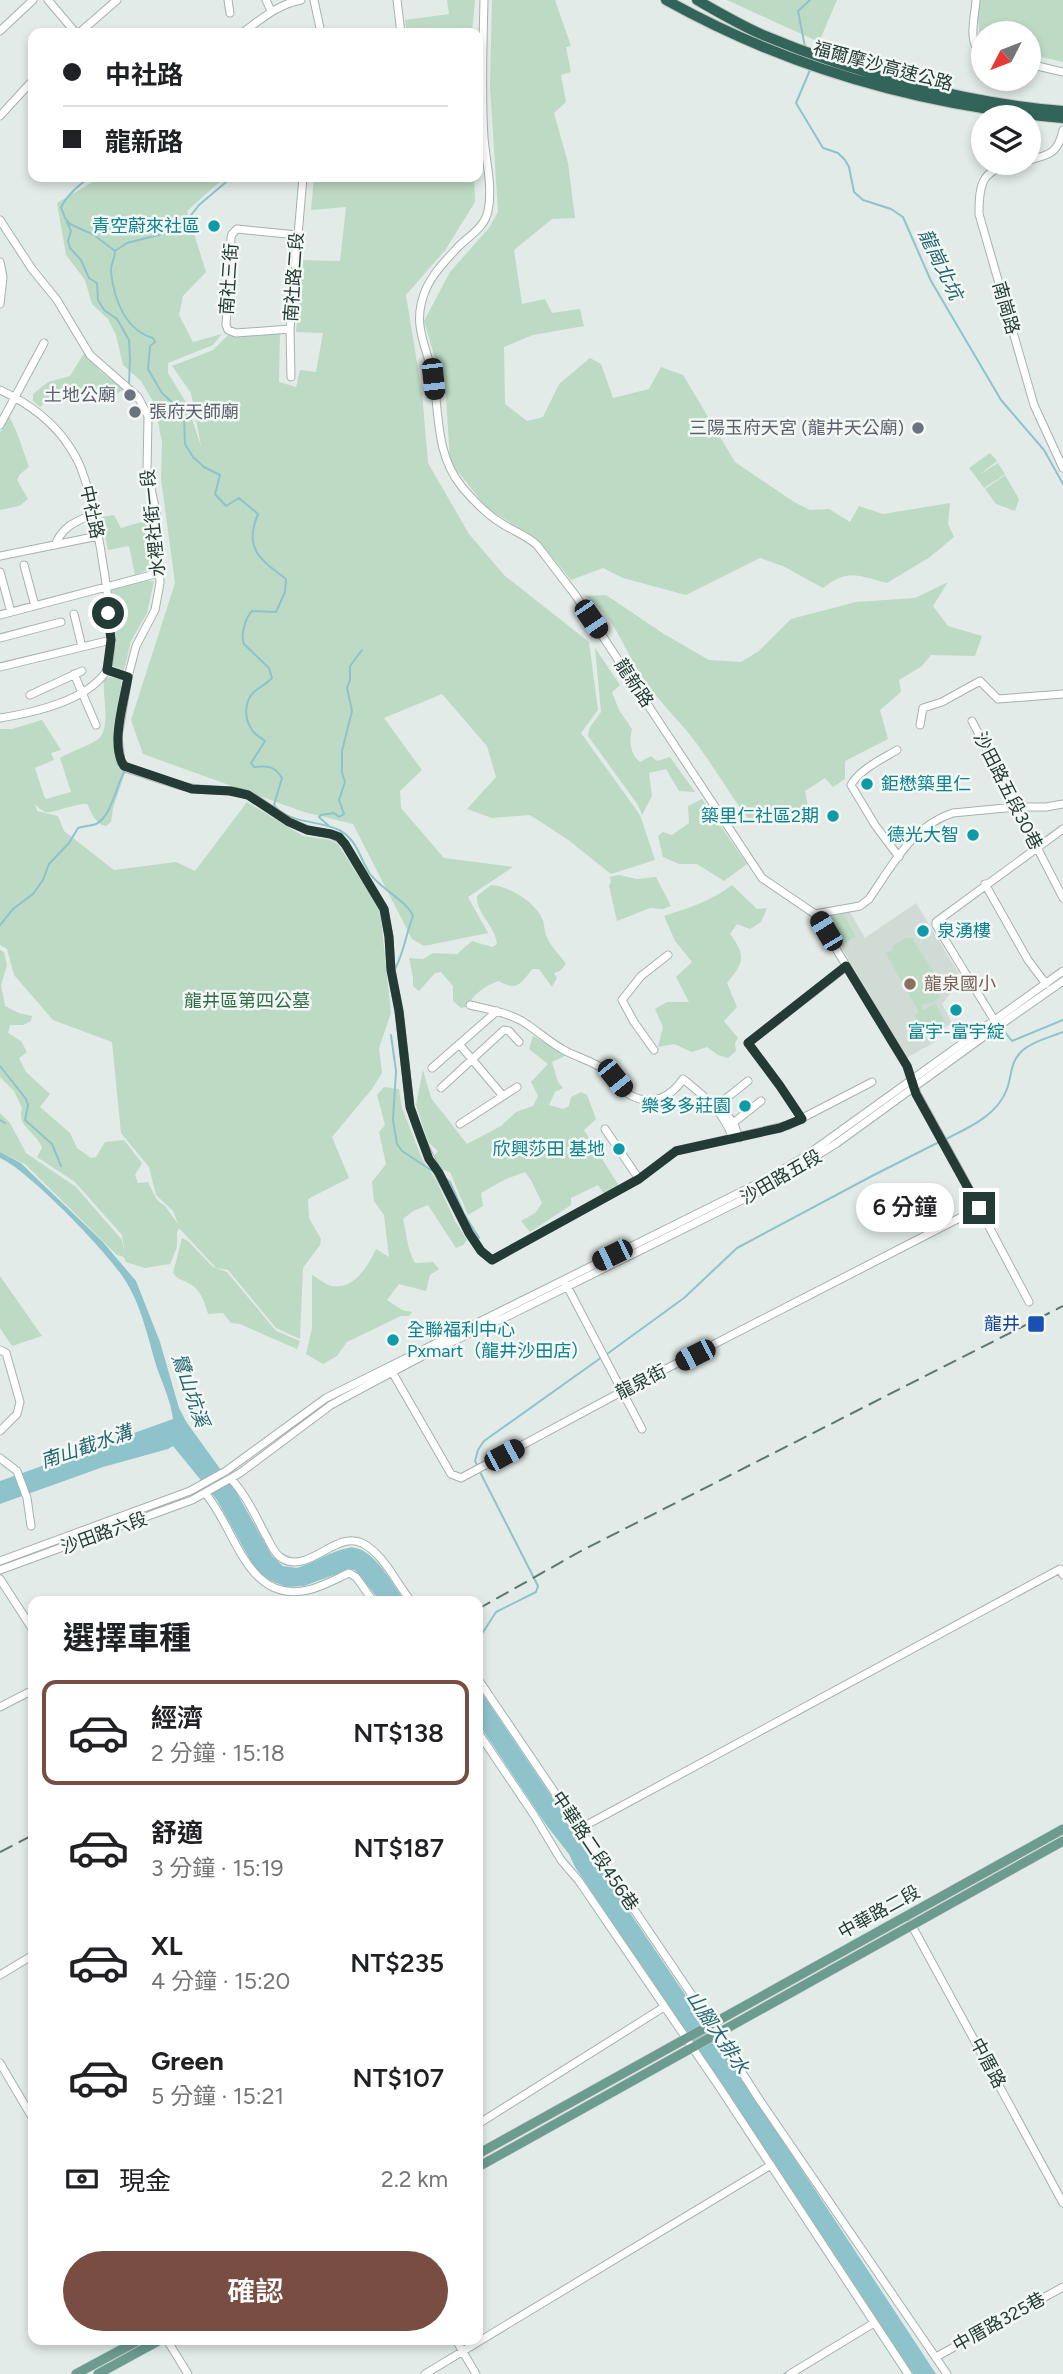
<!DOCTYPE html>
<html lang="zh-TW">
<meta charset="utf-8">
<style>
body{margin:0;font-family:Figtree,"Noto Sans TC",sans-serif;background:#f2f2f2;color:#202124;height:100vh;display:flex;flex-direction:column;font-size:26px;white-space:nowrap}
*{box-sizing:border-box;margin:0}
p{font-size:23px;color:#757577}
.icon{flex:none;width:38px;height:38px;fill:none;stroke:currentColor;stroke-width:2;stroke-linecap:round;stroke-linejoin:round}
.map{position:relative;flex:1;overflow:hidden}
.side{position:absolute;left:28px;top:1596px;width:455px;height:749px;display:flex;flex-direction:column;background:#fff;border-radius:14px;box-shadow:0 4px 10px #0003}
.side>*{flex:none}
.banner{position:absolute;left:28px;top:28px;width:455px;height:154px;border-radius:14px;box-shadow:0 4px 10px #0003;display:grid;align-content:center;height:154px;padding:0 35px;background:#fff}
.needle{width:46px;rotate:228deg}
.fabs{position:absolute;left:971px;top:21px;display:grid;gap:14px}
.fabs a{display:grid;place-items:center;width:70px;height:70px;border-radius:50%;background:#fff;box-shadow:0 4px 10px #0003;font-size:35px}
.end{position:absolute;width:32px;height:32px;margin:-16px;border:9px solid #243a34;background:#fff;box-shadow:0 0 0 4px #fff}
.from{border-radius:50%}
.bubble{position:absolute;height:49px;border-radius:24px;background:#fff;box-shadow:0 4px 10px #0003;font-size:23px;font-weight:600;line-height:49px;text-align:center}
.car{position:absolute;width:21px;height:42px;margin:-21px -10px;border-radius:9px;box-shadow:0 0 5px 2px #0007;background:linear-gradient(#222 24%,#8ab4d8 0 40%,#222 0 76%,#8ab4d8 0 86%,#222 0)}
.banner b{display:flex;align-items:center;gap:24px;height:66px;font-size:26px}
.banner b+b{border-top:2px solid #e0e0e0}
.banner i{width:18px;height:18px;background:#202124}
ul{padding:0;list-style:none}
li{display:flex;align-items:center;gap:21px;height:105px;margin:0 14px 10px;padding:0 21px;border:4px solid transparent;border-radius:14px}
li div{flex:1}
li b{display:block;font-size:26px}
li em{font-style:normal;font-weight:600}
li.active{border-color:#794d42}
li>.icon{width:63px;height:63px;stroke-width:1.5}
h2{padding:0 35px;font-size:32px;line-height:84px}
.pay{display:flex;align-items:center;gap:18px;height:77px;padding:0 35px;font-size:26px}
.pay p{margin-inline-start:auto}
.primary-button{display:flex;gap:14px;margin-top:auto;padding:14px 35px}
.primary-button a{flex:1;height:80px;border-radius:42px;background:#794d42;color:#fff;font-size:28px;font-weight:600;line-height:80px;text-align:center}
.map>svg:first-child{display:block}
</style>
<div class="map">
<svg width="1063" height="2374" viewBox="0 0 1063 2374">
<rect width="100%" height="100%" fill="#e2ebe7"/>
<path fill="#d1dbd6" d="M916,903L962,979L942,1004L952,1023L931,1036L935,1042L906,1058L821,912L847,907L865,938Z"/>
<path fill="#bddac5" d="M447,0H475L472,33H407L405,20L449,14Z
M492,0H555L571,46L566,47L571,72L561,75L566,102L554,113L568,163L575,218L552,219L514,250L522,304L545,299L552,313L580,309L584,326L533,335L504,347L505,404L527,421L543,417L559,384L590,358L601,364L613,398L649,389L661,367L683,375L735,462L794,502L810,510L829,509L850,522L859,506L883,514L950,503L948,524L954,537L930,557L887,583C858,576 849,568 823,588L783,566L760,558L686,595L623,578L603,568L571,580L539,541L487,508L450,462L446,396L424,321L450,272L489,228L498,212L490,87Z
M727,0H837L819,42Z
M976,0H1063V62L1029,54V33H984L983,44L980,39Z
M101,177H225L187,211L206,272L183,296L179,315L193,342L222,334L213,345L168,363V373L187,404L201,446L191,393L172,366L213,350L228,335L280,334L279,382L296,387L300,370L316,372L323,333L296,332L302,260L340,261L346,207L311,210L314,177H474L475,202L446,249L406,295L422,393L428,463L469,534L505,576L589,642L598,710L581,733L640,815L655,860L611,874L567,839L530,815L492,818L467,809L496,777L487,746L442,694L384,718L422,770L400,791L401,808L444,858L513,867L468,897L488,933L424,946L412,939L353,824L304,812L143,754L131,720L175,583L161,479L162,442L154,403L141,381L123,365L116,335L108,319L92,304L85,280L66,255L57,203Z
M85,352L100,371L125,389L109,398L101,389L85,401L80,391L74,393H57L40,407L33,401V394L48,382L70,376Z
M9,416L17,433L29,467L20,474L17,480L28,499L19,506L0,510V433Z
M990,453L997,461L979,475L998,463L1005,474L984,488L969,468Z
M1005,475L1019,499L1015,511L996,504L985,489Z
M114,515L121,528L152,519L155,567L135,575L129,546L108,550L101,517Z
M142,581H154L147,613L131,641L124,670L113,666V636L109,588Z
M948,582L933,606L948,626L982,636L975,656L931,655L922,666L899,680L901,692L880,710L888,739L845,761V779L833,787L825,778L805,791L810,817L798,824L780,814L752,824C732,798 716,770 697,744C680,721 659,702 643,678C621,645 619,622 585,596L606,595L664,634L709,660L741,662L759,651L791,619L856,602L915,598Z
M595,648L620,685L612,692L619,710L632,729C629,740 630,755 640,762L651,756L657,761L670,757L695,792L679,791L666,769L649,773L652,796L642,815L638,805L588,736L590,727L601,712Z
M110,677L121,679C123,710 106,738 119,767L126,770L113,808L111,822L106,826C95,824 92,813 87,804C75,803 51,814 45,812C41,810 38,807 35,804L37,811L58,816L64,831L114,870L176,862L195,871L247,802L303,836L330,840L338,844L380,910L391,1013L379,1048L382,1073L372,1089L332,1137L349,1178L308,1199L309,1218L321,1239L320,1245L303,1268L300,1339L276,1328L228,1270L216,1268L179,1228L177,1233V1247L170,1264L145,1268L126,1262L124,1257L117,1255L25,1164L0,1152V1113L10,1123L26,1153L76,1187L122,1240L125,1255L122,1235L75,1182L37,1157L42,1148C37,1132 16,1127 22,1108L14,1091L0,1077V950L4,952L7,965L1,985L5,1006L19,1013L32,1016L31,1021L23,1025H10L8,1033L21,1041L27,1052L19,1058L26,1072L50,1094L40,1107L70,1133L77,1148L91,1158L96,1157L105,1142L124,1140L142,1163L135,1175L138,1183L148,1182L157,1200L165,1206L178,1224L173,1211L156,1195L149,1167L121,1133L112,1042L53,1020L14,975L7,949L0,945V729H12L42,720L61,750L51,753L54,760L35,768L44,796L46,799L71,792L60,758C72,751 86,747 97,740C112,730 102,695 104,679Z
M702,799L747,864L724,881L697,864H679L663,857L658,836L663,832L672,835L689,823L688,806Z
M619,875L637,879L656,877L671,906L663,909L650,908L617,921L609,886L611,882L610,877Z
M491,885C509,886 537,903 543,921C545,927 544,932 547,937C551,947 560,955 566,964L560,971L554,973L557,978L552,987L539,969H532C522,983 517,992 499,981C486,985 472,995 467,1007L461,1008L453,1001V986L441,972L435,973L419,991L413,986V977L409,958L423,959L433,953L457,954L472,941L492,947L497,944C495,925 476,914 477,896Z
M732,885L757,909L767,908L761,922L750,929L737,924L730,934C747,956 743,964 727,983L737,1007L724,1021L738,1038L735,1043L736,1051L728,1058L718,1055L707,1047L692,1052L674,1044L658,1047L663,1027L655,1009L667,1002H689L676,977L692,962L675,941L664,916C688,908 712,901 732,885Z
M842,912L856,937L842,945L828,920Z
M906,938H912L942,985C942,1000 933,1004 921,1005L924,1010L935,1003L944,1020L924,1031L915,1015L919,1012L885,952L891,951L894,945Z
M533,1036L567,1055L552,1062L558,1082L563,1088L555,1092L549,1105L563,1109L569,1106L571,1097L581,1092L587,1095L596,1119L584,1130L619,1186L605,1195L598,1185L571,1198V1205L530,1232L521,1221L535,1213L542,1203L531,1180L525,1172L506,1179L481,1193L483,1206L468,1215L450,1172L440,1169L433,1157L438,1151L428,1142L416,1105L423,1070L431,1098L467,1144L501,1126L516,1112L533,1106L538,1096L531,1082L548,1064L529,1049Z
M384,1087L399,1089L402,1108L422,1159L436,1180L455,1221L467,1240L463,1245L456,1248L428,1205L413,1211L403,1219C407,1235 407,1249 415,1263L433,1262L439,1269L430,1275L426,1291L399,1284L387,1300L402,1310L412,1312L409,1316H401L347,1342L337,1356L323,1364L306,1354L312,1328V1275C318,1278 325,1285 332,1286C354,1290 368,1266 376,1249L389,1257L384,1215L374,1201L372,1182L386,1164L379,1132L385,1125L377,1095Z
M182,1238L188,1241L213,1267L227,1272L276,1331L300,1341L297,1349L240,1324L231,1323L223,1313L208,1314C204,1301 201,1289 188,1283C182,1279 178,1280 173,1273Z
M0,1276L42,1336L12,1346L0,1328Z"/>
<path fill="#8fc3cb" d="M0,1152L21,1163L31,1173L102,1241L136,1281L160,1342L179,1408L187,1423L234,1488L272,1556L283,1566L297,1568C314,1563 331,1551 348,1548C371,1543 393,1585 405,1601H380L355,1570L350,1569L304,1586L286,1587L267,1579L254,1567L217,1500L173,1446L168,1449L103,1467L0,1504V1481L173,1419C171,1402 163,1385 157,1368C148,1338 141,1303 123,1277C105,1250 28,1170 0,1158Z
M478,1687L758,2103L936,2374H913L575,1867L569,1854L547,1826L478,1723Z"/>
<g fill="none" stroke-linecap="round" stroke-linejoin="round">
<path stroke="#8fc3cb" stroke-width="2" d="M805,47L798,11L810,0
M810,70L796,103L823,148L838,153L845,160L849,167L854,192L863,200L891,209L903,217L931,281L1001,400L1044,450L1063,484
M90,177C78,186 68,194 61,207L65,218L70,224L94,235L115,251C115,259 110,265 111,272C114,299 125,330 153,338L155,342L150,346L148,369L162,393L178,408L184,417L185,444L193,457L204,467L220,475L215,494L226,506L239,498L258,514C243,549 261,560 286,579L285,592L276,612L252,611C246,617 240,635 244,644L269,668L272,678C267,684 259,687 254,692C244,701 244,719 252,730C255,735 260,737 265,741L251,763L254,767C267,766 274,765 282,778L274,805C288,824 319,820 339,830C357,839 360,859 370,874C381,889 407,901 413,916C406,934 404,952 395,969
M67,222L71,231L68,241L70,248L81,260L89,278L97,283L98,300L104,310L117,319L129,340L130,358L129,384
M115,251L127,243L170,232L184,224L199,205L232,177
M330,827L319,817L321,815L334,813L339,817L344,814L339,800L345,782L342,773V751L352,711L347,688L350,680V666L362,650
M0,925L13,909L33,894L43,880L49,864L69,843L78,828C84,826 91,826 96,824C111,817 116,787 124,772L123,769
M1004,1031L1012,1041L1063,1020
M391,1035L396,1071L393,1120L397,1144L402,1151L434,1172
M0,1066L26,1099L28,1105L25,1120L52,1144L61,1166
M0,1120L5,1123
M944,1140C968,1128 997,1116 1007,1089C1012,1075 1010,1061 1023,1050C1033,1041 1051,1037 1063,1032
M444,1177L450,1182L464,1214L479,1238
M607,1354L684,1298L737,1248L870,1177L939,1142
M478,1467L475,1461L478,1450L484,1441L602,1357
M478,1640L496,1612L536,1592L538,1586L480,1472
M784,2374L789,2371"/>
<defs>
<path id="minor" d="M48,0L76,33
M228,0L230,13
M266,0L271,11
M314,0L321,33
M397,0L401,33
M484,0C483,46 481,92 484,138C486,162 493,187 488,211C485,227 469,236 458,247C447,259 433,273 426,289C410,326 428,347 434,381C439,418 437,457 462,487C473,500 486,514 501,523C513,531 526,535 537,545L576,596L762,878L815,914L907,1066L917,1094L959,1170L1029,1302
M976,0C975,17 966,46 984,55
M0,31L33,0
M79,33L117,0
M242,33C260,20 278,4 301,0
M1029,64L1063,72
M0,116L33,80
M1029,160C1050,155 1058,153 1063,130
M1015,163C982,170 979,182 979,214L1034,405L1063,468
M0,220L32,269L57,300L90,355L138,397L148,416L147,471L156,511L160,583L155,610L136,646L128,677L118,737L121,762L128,769C149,775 170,784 191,788C210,792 231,787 250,796C269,806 285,822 306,829C321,834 334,831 345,844L384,909L389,937L391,970L399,1011L410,1107L422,1141L469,1233L481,1251L492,1260L639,1179L676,1151L789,1125L872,1082
M0,262L3,277L0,304
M290,329L236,333L228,330L226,325L231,238L232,234L237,229L297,235
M291,377L290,329L303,177
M0,390C28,403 52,420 69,446C75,455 80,464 83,474C95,505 122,648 105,673C85,701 32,713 0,718
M0,425L44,343
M55,545C63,526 75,522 93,514
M0,556L98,536
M24,565L35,606
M0,572L11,612
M74,614L82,647
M0,615L159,573
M0,638L61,622
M0,667L111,640
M107,670L128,677
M74,674L96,725
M30,695L82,671
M972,721L1063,898
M920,725L923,708L942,702L980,681L998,699L1063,694
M897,750C882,759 859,770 851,785L875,825L899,857
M985,884L1028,960L1046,984
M815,914L860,906L869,899C892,866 912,826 953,813L1016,807H1046L1063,804
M470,1005C487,1009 506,1012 522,1021C535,1029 548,1041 562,1049C575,1057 591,1060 605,1070C616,1077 621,1091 632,1096C653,1106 671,1097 683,1079C705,1097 723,1110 733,1139
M996,1023L936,925V922L1063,829
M459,1044L503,1096
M654,1050L634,1022L622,1000L641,976L668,955
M432,1068L497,1011
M441,1088L504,1030L509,1031L519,1042
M802,1119L780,1086L748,1043L847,966
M733,1123L761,1101
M460,1124L517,1087
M605,1129L639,1179
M739,1138L734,1124L719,1104L748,1081
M566,1284L642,1429
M0,1350L6,1353L20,1402L17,1414L0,1431
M391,1370L451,1474L461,1478L623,1391L979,1208
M0,1458L17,1471L27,1498L31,1526
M231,1479C246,1495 255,1515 265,1534C270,1542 273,1552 280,1557C307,1577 335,1530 362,1543C384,1554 396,1583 411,1601
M205,1493C236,1528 246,1604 308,1590C322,1587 336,1579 349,1573L356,1577L373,1601
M0,1561L190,1491L226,1471L326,1398L769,1178L807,1155L1063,971
M0,1570L192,1500L240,1473L331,1405L355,1392L432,1351L508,1316L760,1191L837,1143L990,1032L1063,981
M0,1579L33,1630
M478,1679L696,2001L759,2099L947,2374
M0,1707L33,1690
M478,1732L534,1815L561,1860L579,1881L720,2088L908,2374
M579,1829L1060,1569L1063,1575
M911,1924L1063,2203
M0,1975L33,1955
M0,2063L33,2119
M478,2124L664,2007
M167,2340L188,2374
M456,2340L476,2374
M936,2357L1063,2287
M425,2374L771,2165
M790,2374L874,2323"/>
<path id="major" d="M478,2154L1063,1829
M478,2167L1063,1841
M76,2374L139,2340
M98,2374L160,2340"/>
<path id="highway" d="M666,0C788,68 924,106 1063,118
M697,0C718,12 740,25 763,35C853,73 965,103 1063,111"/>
</defs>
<use href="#minor" stroke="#a5b2ae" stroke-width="9"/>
<use href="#major" stroke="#c2c8c6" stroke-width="10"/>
<use href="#highway" stroke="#c2c8c6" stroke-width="12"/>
<use href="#minor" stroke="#fff" stroke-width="7"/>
<use href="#major" stroke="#6b9c8f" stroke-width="9"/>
<use href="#highway" stroke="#336459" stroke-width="10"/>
<path stroke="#5e766f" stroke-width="2" stroke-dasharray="14 7" stroke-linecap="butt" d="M478,1609L581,1551L1063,1306
M0,1852L33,1835"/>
</g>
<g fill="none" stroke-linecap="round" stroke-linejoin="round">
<path stroke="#243a34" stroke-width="9" d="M108,613L111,640L107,670L128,677C124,702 110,745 124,766L192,789L230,791L248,795L289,822L307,830L331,834L339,837L345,844L384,909L389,937L391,970L399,1011L410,1107L416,1124L429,1159L439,1173L469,1233L481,1251L492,1260L639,1179L676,1151L780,1128L802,1119L780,1086L748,1043L846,966L907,1066L916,1094L979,1208"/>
</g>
<g fill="#0f9aa8" stroke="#f3f8f5" stroke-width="2.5">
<circle cx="214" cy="226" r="7"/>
<circle cx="867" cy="784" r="7"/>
<circle cx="833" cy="816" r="7"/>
<circle cx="973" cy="835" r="7"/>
<circle cx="923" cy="931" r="7"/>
<circle cx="956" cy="1010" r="7"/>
<circle cx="745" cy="1106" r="7"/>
<circle cx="619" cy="1149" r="7"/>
<circle cx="393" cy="1340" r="7"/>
</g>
<g fill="#6b7280" stroke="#f3f8f5" stroke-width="2.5">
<circle cx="130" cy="395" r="7"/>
<circle cx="135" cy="412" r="7"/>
<circle cx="918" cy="428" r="7"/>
</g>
<circle fill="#8d6e63" stroke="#f3f8f5" stroke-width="2.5" cx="910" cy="984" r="7"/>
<rect fill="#1a4fb4" stroke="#f3f8f5" stroke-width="2.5" x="1027" y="1315" width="18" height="18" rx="3.5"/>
<g text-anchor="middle" stroke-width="5" stroke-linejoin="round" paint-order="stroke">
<g font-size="18" fill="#243a34" stroke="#f3f8f5">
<text transform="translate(883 66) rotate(15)" y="6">福爾摩沙高速公路</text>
<text transform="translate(294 277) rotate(-86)" y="6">南社路二段</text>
<text transform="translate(229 279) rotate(-86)" y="6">南社三街</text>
<text transform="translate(1006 308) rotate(74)" y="6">南崗路</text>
<text transform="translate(92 512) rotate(78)" y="6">中社路</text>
<text transform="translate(153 523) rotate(-96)" y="6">水裡社街一段</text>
<text transform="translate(634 683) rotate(56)" y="6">龍新路</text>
<text transform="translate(1008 791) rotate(63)" y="6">沙田路五段30巷</text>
<text transform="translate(781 1177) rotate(-30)" y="6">沙田路五段</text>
<text transform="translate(641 1382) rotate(-27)" y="6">龍泉街</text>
<text transform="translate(104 1533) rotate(-20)" y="6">沙田路六段</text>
<text transform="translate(595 1851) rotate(56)" y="6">中華路二段456巷</text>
<text transform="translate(879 1912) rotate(-29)" y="6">中華路二段</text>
<text transform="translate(988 2063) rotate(62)" y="6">中厝路</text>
<text transform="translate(999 2322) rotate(-29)" y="6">中厝路325巷</text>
</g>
<g font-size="18" fill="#0d838f" stroke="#f3f8f5" text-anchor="end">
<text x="200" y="232">青空蔚來社區</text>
<text x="881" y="790" text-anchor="start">鉅懋築里仁</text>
<text x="819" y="822">築里仁社區2期</text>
<text x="959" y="841">德光大智</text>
<text x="937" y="937" text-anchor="start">泉湧樓</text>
<text x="956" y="1038" text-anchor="middle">富宇-富宇綻</text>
<text x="731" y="1112">樂多多莊園</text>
<text x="605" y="1155">欣興莎田 基地</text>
<text x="407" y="1336" text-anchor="start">全聯福利中心<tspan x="407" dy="21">Pxmart（龍井沙田店）</tspan></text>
</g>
<g font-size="18" fill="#5b616d" stroke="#f3f8f5" text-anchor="end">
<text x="116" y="401">土地公廟</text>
<text x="149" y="418" text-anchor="start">張府天師廟</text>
<text x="904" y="434">三陽玉府天宮 (龍井天公廟)</text>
</g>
<g font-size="18" fill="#785e54" stroke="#f3f8f5" text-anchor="start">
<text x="924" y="990">龍泉國小</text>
</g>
<g font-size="18" fill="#326d48" stroke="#f3f8f5">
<text x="247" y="1007">龍井區第四公墓</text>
</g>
<g font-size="18" fill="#164399" stroke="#f3f8f5" text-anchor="end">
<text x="1020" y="1330">龍井</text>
</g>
<g font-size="19" font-style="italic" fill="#246571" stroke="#f3f8f5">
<text transform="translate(941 264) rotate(64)" y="7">龍崗北坑</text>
<text transform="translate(191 1390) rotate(71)" y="7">鷺山坑溪</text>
<text transform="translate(86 1446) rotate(-19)" y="7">南山截水溝</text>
<text transform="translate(718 2032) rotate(56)" y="7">山腳大排水</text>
</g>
</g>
</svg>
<div class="fabs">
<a><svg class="needle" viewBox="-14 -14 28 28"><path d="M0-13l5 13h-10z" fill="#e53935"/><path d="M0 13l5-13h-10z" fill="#757577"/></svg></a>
<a><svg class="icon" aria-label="layers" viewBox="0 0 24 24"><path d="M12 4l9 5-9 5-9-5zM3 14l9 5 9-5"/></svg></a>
</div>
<i class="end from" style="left:108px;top:613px"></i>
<i class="end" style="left:979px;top:1208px"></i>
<div class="bubble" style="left:856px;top:1183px;width:98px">6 分鐘</div>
<i class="car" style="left:433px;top:379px;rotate:174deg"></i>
<i class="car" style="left:591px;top:619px;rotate:146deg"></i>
<i class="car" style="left:826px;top:931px;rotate:329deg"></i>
<i class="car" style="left:615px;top:1078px;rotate:141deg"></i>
<i class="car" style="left:612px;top:1255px;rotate:244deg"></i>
<i class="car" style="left:695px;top:1355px;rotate:243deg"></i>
<i class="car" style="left:504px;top:1455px;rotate:62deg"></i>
<div class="banner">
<b><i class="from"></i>中社路</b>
<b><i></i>龍新路</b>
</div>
<section class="side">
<h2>選擇車種</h2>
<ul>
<li class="active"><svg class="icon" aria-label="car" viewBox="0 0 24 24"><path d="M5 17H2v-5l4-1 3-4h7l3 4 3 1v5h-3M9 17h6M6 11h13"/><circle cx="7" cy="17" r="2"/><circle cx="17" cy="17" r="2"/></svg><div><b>經濟</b><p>2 分鐘 · 15:18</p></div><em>NT$138</em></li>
<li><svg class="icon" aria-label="car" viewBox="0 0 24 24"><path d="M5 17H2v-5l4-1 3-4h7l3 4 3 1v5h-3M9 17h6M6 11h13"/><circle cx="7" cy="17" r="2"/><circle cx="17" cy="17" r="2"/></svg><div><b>舒適</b><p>3 分鐘 · 15:19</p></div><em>NT$187</em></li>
<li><svg class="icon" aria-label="car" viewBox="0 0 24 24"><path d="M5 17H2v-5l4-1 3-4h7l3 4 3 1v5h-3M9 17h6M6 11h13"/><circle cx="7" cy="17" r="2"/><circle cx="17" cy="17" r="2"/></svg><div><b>XL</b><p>4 分鐘 · 15:20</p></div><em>NT$235</em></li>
<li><svg class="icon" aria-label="car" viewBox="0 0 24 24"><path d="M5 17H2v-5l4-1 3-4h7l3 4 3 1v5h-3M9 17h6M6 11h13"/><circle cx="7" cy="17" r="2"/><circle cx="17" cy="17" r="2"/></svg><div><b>Green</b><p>5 分鐘 · 15:21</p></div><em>NT$107</em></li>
</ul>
<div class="pay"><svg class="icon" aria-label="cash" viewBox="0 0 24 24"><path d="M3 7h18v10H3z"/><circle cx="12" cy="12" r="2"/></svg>現金<p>2.2 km</p></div>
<div class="primary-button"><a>確認</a></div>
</section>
</div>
